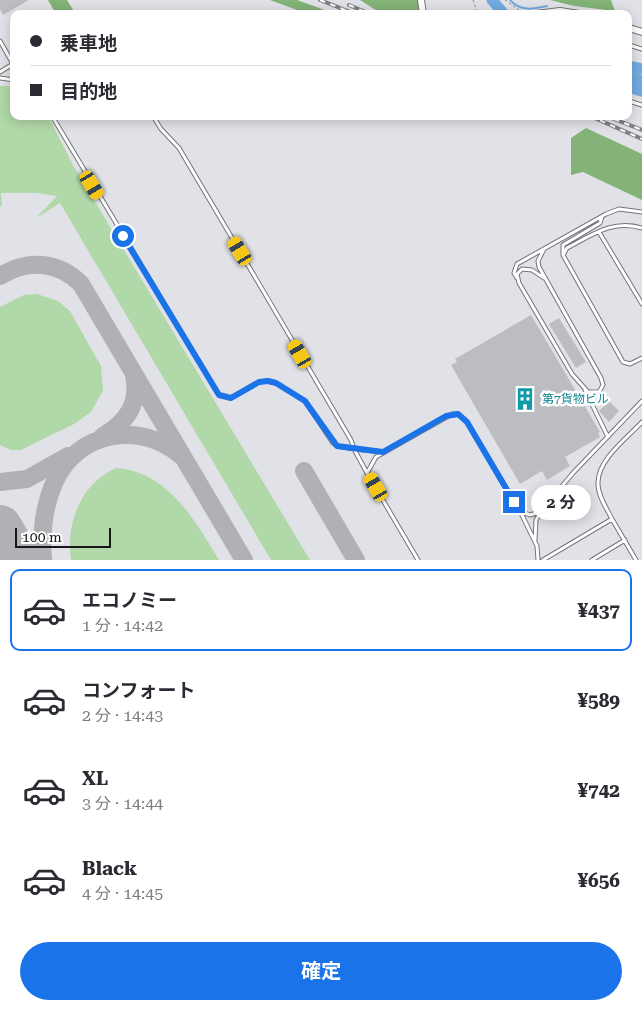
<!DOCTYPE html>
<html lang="ja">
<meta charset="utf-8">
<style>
body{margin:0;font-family:"Roboto Serif","Noto Sans JP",serif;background:#f7f7f7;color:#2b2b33;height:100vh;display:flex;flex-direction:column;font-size:19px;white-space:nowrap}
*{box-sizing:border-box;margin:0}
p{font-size:16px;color:#7c7c81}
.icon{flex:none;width:28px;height:28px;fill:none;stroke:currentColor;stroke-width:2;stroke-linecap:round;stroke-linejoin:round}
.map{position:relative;height:560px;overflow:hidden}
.drawer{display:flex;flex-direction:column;background:#fff;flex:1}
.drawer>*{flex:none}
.hud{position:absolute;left:10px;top:10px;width:622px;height:110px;border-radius:10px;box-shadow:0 2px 12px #0003;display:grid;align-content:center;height:110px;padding:0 20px;background:#fff}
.scale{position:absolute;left:15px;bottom:12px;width:96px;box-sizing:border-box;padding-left:5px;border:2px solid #171719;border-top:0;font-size:14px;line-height:18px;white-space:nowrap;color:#171719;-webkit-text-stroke:4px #fff;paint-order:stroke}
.end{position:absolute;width:22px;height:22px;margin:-11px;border:6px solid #1a73e8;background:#fff;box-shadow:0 0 0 2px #fff}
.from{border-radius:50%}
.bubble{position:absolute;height:35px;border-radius:18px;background:#fff;box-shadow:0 2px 12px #0003;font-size:16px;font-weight:700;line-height:35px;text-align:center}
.car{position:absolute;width:15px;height:30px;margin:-15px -8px;border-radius:6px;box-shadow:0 0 4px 1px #0007;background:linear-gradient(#f5c518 24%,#345 0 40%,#f5c518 0 76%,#345 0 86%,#f5c518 0)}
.hud b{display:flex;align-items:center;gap:18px;height:48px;font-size:19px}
.hud b+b{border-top:1px solid #e1e1e2}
.hud i{width:12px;height:12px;background:#2b2b33}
ul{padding:9px 0 0;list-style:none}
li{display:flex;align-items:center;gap:15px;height:82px;margin:0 10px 8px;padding:0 10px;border:2px solid transparent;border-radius:10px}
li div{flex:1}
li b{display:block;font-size:19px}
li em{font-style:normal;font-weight:700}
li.active{border-color:#1a73e8}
li>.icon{width:45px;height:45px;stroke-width:1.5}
.cta{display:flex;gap:10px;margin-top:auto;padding:10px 20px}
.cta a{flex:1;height:58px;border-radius:30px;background:#1a73e8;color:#fff;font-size:20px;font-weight:700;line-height:58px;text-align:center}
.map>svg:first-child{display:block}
</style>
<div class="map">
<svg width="642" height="560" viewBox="0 0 642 560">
<rect width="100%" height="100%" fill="#e1e2e7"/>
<path fill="#b1d8a8" d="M0,86H14V116H48L73,165L310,560H271L60,203L36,218L57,196L37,193H1L2,206H0Z
M37,294L58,301L70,311L101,366L103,391L91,412L74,424L21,450H11L0,445V307L24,295Z
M116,468C167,471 195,520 219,560H71C66,523 80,484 116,468Z"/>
<path fill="#83b377" d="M48,0H67L75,13L56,14Z
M270,0H297L336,14H308Z
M360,0H418L419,14H382Z
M550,0H611L615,11L574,6Z
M586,128L642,154V200L583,172L571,175V138Z"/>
<path fill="#71aae0" d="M629,71L642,75V97L629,93Z"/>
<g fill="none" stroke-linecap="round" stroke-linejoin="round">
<path stroke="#71aae0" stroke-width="2" d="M510,0C521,12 533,9 547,6
M494,4L495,14"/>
<path stroke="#71aae0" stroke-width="11" d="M492,0L504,14
M629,66L642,69"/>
<path stroke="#b0b1b5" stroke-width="18" d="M0,276C28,259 58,261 81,284L244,560
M103,436C127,422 140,403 134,375
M304,471L356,560
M0,482L27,479L68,456
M43,560C41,534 44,505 55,481C77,432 140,420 180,455"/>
<path stroke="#b0b1b5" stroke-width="44" d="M0,527L19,560"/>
</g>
<path fill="#bcbdc2" d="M0,0H29L3,15L0,9Z
M531,315L600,432L598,433L600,437L565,457L570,466L547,480L542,471L520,484L451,365L457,362L455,359Z
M559,318L586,362L576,368L549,324Z
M609,401L619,411L609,422L599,411Z"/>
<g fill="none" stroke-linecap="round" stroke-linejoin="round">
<defs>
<path id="service" d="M0,41L13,64
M629,45L642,49
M0,72L13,64
M0,78L14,80
M629,101L642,105
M52,116L219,395L231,398L259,382L268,381L276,383L305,401L333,443L337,446L354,449L367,473
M153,116L161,129L179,148L351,440L354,449L383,452
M642,228C613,219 592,235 567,248L563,255L623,362L630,364L642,358
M599,232L642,304
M544,249L538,261L539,267L601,378L603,385L599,392H588L572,374L519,283L517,274L522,269L532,270L544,278
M563,255V245L600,223L602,217
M517,278L514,273L517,264L606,214L619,209L642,212
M585,390L608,437
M520,511L530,515L540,512
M612,519L636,560
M535,540L536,520L542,510L573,473L642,401
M537,546L538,560
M418,560L367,473L376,457L452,414H458L467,422L520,511L537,546
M543,560L612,519C607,509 598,496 598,484C597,460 627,438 642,422
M592,560L625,540"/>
<path id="minor" d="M421,0L423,14
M536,14L560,11L579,14
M629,28L642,32"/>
</defs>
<use href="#service" stroke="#74747a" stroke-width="5"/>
<use href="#minor" stroke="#74747a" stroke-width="8"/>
<path stroke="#86878b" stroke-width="1" stroke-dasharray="2.5 2.5" stroke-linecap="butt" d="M473,0L478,14
M505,0L525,14"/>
<use href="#service" stroke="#fff" stroke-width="3"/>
<use href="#minor" stroke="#fff" stroke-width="6"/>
<defs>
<path id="rail" d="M320,0L355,14
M349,5L370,14
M590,116L642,139
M614,119L642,130"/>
</defs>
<use href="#rail" stroke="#7f8083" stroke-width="4"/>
<use href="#rail" stroke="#fff" stroke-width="2" stroke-dasharray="5.5" stroke-linecap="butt"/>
</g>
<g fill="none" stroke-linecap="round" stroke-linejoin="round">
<path stroke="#1a73e8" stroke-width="6" d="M123,236L219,395L231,398L259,382L268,381L276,383L305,401L337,446L383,452L446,416L458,414L467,422L514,502"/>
</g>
<defs>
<symbol id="building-bare" viewBox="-9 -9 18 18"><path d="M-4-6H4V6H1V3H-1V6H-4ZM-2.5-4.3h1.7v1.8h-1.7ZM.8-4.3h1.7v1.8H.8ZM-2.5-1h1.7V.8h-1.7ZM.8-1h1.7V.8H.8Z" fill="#0f9aa8" stroke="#fff" stroke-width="2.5" paint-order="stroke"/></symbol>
</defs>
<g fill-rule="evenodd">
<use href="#building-bare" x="509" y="383" width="32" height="32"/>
</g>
<g text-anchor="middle" stroke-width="5" stroke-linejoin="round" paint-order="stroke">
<g font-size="12" fill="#0d838f" stroke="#fff" text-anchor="start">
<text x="542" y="403">第7貨物ビル</text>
</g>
</g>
</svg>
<div class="scale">100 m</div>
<i class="end from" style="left:123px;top:236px"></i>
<i class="end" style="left:514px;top:502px"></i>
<div class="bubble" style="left:531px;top:485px;width:60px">2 分</div>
<i class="car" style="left:92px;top:185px;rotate:149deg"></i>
<i class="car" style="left:240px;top:251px;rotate:329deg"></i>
<i class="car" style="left:300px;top:354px;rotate:330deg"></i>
<i class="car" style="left:376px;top:487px;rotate:330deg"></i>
<div class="hud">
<b><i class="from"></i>乗車地</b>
<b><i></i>目的地</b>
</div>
</div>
<section class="drawer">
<ul>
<li class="active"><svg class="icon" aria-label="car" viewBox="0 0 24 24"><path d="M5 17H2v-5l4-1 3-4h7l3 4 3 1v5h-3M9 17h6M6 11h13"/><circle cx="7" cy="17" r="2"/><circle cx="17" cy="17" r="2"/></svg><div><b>エコノミー</b><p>1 分 · 14:42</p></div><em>¥437</em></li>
<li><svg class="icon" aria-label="car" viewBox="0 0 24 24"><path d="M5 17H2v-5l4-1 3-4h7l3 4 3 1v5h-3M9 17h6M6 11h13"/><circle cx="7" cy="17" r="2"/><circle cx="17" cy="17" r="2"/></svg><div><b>コンフォート</b><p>2 分 · 14:43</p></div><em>¥589</em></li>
<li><svg class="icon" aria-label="car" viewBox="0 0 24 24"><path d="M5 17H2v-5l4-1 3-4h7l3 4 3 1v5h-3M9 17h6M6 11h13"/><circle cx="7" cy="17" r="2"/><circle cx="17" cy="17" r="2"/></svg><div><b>XL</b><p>3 分 · 14:44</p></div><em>¥742</em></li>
<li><svg class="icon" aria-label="car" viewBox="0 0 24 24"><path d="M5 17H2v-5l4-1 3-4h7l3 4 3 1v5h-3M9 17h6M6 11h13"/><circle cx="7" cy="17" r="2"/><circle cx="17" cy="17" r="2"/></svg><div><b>Black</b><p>4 分 · 14:45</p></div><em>¥656</em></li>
</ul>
<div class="cta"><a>確定</a></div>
</section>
